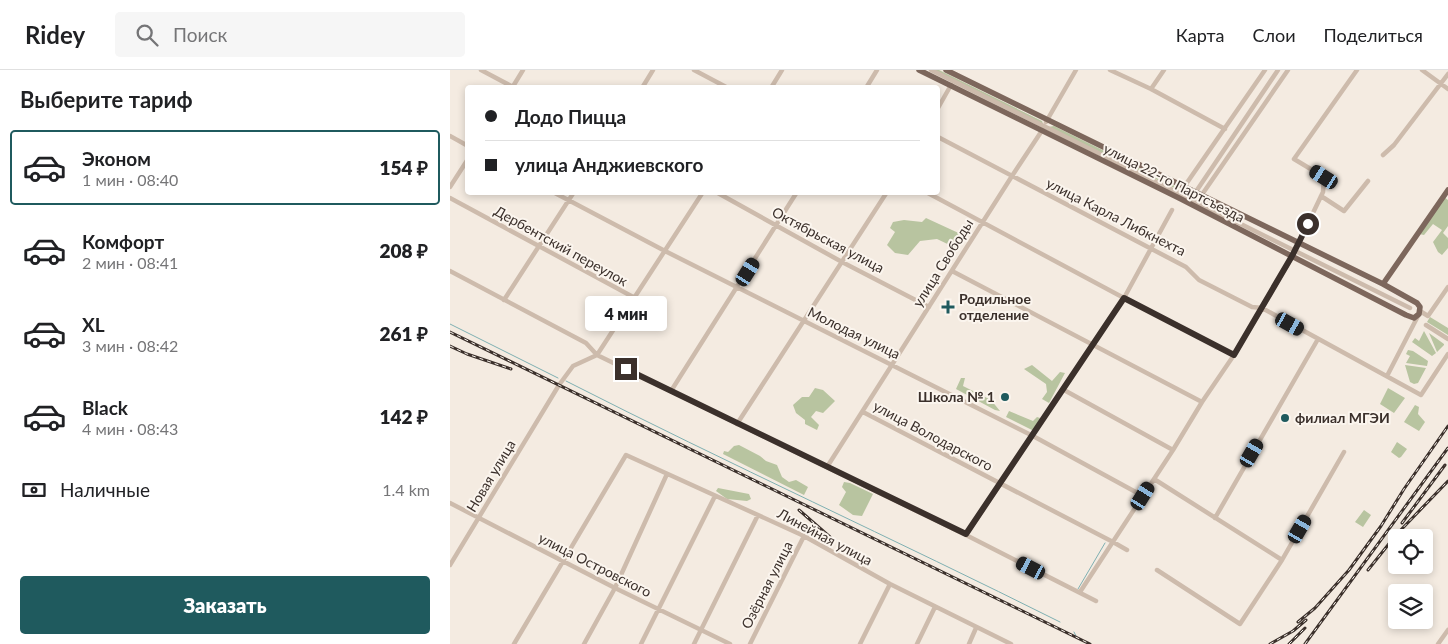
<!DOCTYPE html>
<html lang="ru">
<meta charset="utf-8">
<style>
body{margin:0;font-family:Lato,sans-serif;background:#f6f6f6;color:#202124;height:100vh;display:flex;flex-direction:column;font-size:19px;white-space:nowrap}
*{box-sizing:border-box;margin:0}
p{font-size:16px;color:#757577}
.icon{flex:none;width:28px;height:28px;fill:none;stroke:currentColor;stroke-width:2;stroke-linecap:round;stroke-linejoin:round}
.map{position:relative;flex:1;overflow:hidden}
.drawer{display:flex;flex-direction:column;background:#fff;width:450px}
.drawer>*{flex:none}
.banner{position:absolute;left:15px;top:15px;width:475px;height:110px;border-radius:5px;box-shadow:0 2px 8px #0003;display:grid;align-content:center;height:110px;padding:0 20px;background:#fff}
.tools{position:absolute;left:938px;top:459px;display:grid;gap:10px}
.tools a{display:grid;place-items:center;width:45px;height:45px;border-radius:5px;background:#fff;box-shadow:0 2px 8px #0003;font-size:25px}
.end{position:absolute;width:22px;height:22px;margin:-11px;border:6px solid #3b302b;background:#fff;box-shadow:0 0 0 2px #fff}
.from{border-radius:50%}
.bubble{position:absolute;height:35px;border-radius:5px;background:#fff;box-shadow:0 2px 8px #0003;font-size:16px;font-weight:800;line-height:35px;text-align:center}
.car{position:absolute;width:15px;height:30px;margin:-15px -8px;border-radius:6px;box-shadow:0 0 4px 1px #0007;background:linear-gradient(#222 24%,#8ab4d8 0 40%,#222 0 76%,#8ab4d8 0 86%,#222 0)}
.banner b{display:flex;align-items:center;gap:18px;height:48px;font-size:19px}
.banner b+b{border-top:1px solid #e0e0e0}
.banner i{width:12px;height:12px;background:#202124}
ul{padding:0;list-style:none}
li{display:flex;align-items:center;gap:15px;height:75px;margin:0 10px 8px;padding:0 10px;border:2px solid transparent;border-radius:5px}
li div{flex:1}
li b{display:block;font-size:19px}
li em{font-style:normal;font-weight:800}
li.selected{border-color:#1f5a5e}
li>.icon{width:45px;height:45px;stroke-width:1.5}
h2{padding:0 20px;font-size:22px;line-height:60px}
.pay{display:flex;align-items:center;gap:12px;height:55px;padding:0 20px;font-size:19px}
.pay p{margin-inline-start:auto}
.cta{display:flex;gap:10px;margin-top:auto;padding:10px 20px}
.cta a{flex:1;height:58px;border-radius:5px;background:#1f5a5e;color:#fff;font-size:20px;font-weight:800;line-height:58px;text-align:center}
header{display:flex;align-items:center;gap:30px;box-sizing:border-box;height:70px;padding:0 25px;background:#fff;border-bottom:1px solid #e0e0e0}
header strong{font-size:24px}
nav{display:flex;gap:28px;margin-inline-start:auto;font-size:18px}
.search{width:350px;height:45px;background:#f6f6f6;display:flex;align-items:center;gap:12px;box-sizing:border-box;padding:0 18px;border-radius:5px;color:#757577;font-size:19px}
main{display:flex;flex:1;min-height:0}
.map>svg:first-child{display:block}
</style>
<header>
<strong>Ridey</strong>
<div class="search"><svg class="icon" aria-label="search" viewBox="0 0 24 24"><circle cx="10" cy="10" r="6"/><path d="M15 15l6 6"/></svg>Поиск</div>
<nav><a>Карта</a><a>Слои</a><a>Поделиться</a></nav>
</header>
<main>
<section class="drawer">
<h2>Выберите тариф</h2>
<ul>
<li class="selected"><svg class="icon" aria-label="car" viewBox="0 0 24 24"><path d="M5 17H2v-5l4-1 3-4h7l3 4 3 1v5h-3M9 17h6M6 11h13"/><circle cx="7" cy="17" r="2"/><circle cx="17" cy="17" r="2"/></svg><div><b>Эконом</b><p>1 мин · 08:40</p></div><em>154 ₽</em></li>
<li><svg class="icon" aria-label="car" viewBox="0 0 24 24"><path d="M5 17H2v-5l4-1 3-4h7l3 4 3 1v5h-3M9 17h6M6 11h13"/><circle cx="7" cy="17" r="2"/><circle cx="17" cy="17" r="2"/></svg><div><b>Комфорт</b><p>2 мин · 08:41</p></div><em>208 ₽</em></li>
<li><svg class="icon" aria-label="car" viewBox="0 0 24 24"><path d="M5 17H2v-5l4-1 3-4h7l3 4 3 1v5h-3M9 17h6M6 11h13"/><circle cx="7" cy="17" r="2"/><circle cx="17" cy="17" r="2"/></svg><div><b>XL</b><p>3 мин · 08:42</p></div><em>261 ₽</em></li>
<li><svg class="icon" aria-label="car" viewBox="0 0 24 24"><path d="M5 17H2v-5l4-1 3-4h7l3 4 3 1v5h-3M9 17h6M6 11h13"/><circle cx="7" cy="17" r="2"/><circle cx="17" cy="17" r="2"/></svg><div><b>Black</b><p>4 мин · 08:43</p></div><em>142 ₽</em></li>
</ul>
<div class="pay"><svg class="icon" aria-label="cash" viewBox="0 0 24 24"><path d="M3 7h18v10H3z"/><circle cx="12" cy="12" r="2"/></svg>Наличные<p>1.4 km</p></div>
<div class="cta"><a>Заказать</a></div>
</section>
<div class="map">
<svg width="998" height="574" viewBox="0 0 998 574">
<rect width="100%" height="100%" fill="#f4ebe1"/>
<path fill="#b8c4a0" d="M483,0H489L592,51L593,54Z
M604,56L725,116L724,118L598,57Z
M994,127L998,130V156L993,163L998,168V178L992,185L988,182L983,172L992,160L983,154L974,165L969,164Z
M476,148L515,166L508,179L487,169L470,171L458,185L445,183L437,175L445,162L440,158L443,152L454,150L472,152Z
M980,247L998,258V265L977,252Z
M974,261L986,283L982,286L962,272L965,268L969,271Z
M979,263L994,274V275L987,282Z
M958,280L963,281L978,291L977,296L956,293L960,286L956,284Z
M582,295L602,311L610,302L615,303L599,333L592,329L597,322L596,314L574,299Z
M955,295L976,298L968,313L964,314L960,312Z
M511,308H515L513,316L541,330L550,341L545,340L506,319Z
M365,318L373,320L385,331L373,343L366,341L361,347L369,355L367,360L355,354V350L346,343L343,335L352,327H359Z
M938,318L955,328L944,343L930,334Z
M965,335L969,337L968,344L975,352L969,361L954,352Z
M559,341L583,351L587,347L590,348L584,361L556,347Z
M947,372L957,379L951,387L949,388L941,382Z
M289,375L310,386L316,391L327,395L332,407L339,412L346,410L358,417L354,425L273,384L274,381L278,382L284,376Z
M394,412L400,413L423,424L412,446L403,445L389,435L396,422L392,417Z
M268,418L299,424L301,429L297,431L277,429L266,421Z
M914,440L921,445L913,457L905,452Z"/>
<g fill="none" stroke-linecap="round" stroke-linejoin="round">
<path stroke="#7fb0b2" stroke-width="1" d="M0,254L108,308
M116,311C279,394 446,470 610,552
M628,519L655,473
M624,562L626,566"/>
<path stroke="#cdbbac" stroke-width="4.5" d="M31,0L65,18
M244,0L278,18
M481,0L960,238
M660,0L701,19L775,59
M972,0L998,19
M62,18L73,0
M192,18L203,0
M321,18L332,0
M416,18L427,0
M701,19L714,0
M488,38L501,15
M596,52L626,0
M0,66L18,76
M488,67L736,197L749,210L802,237L812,238L971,325L998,284
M933,85L944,75L998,4
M0,117L18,89
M734,117L815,0
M103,122L215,181L583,366L693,426
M266,122L392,192L479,237
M476,122L674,228L784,285
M745,123L828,0
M751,126L838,0
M871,126L894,141L918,111
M0,128L185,228
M0,201L136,273L147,285L516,465L646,531
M502,201L752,332
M54,230L124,122
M970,241L978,246L998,217
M976,255L998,269
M147,285L253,122
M937,306L968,246
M614,320L723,380
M221,321L347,122
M413,342L663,472L677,480
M287,354L437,122
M377,397L562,106L593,59
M704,409L832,490
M0,433L165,518L280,574
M765,448L868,269
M516,465L674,228L722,140
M0,495L109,315L123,296L147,285
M707,500L790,554L832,490L894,382
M630,522L723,380L752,332L784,285L812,238L842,187L873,122L874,107L844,89L907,0
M64,574L176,385L354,466L440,514L561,574
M134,574L165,518L217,404
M191,574L265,426
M244,574L308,445
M300,574L354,466
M410,574L440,514
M467,574L485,537
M519,574L526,558
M988,574L998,560"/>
<path stroke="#7d675c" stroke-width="5.5" d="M469,0L729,128L956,245L964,248L969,244L970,237L967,233L933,214L496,0
M933,214L998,120"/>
<defs>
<path id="rail" d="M0,262L640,574
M0,276L17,284L61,299
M349,440L380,467
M952,453L995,395
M918,500L946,465L998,411
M848,552L865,538L899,500L931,456L954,419L998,356
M820,574L843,561L856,550
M839,574L855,558
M855,574L998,378"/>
</defs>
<use href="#rail" stroke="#3b302b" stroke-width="3"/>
<use href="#rail" stroke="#fbf5ee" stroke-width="1" stroke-dasharray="4" stroke-linecap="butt"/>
</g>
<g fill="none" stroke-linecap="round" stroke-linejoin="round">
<path stroke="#3b302b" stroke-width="6" d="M176,299L516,464L674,228L784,285L842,186L858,154"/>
</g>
<g fill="#1f5a5e" stroke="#fbf5ee" stroke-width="2">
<path d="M495.5 229.5h5v5h5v5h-5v5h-5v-5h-5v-5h5z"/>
<circle cx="555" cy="327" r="5"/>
<circle cx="835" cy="348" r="5"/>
</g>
<g text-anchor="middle" stroke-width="4" stroke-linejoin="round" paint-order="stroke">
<g font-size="14" fill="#3b302b" stroke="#fbf5ee">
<text transform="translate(724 113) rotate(27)" y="5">улица 22-го Партсъезда</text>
<text transform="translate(666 147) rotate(27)" y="5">улица Карла Либкнехта</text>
<text transform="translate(378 170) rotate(28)" y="5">Октябрьская улица</text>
<text transform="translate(111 176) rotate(29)" y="5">Дербентский переулок</text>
<text transform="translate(493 193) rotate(-58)" y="5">улица Свободы</text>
<text transform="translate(404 263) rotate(26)" y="5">Молодая улица</text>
<text transform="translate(483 366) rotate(28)" y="5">улица Володарского</text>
<text transform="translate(41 406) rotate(-59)" y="5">Новая улица</text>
<text transform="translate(375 467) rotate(28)" y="5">Линейная улица</text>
<text transform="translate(145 495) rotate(27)" y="5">улица Островского</text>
<text transform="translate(317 515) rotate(-63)" y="5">Озёрная улица</text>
</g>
<g font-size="14" font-weight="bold" fill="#3b302b" stroke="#fbf5ee" text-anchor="start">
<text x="509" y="234">Родильное<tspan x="509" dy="16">отделение</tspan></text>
<text x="545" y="332" text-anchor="end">Школа № 1</text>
<text x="845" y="353">филиал МГЭИ</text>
</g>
</g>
</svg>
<div class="tools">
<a><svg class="icon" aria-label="locate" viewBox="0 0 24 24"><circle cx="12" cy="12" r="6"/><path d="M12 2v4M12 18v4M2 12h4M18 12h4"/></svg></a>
<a><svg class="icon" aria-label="layers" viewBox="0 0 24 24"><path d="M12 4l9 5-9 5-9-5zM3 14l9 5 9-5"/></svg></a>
</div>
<i class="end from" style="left:858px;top:154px"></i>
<i class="end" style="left:176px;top:299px"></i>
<div class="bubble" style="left:135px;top:226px;width:82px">4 мин</div>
<i class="car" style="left:874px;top:107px;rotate:302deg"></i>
<i class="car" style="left:298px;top:202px;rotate:32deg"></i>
<i class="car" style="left:840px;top:254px;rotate:119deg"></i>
<i class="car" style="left:802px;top:383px;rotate:30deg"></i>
<i class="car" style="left:693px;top:426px;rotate:32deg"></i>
<i class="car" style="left:850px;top:459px;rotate:30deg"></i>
<i class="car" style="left:581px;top:498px;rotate:297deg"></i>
<div class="banner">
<b><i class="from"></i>Додо Пицца</b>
<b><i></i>улица Анджиевского</b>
</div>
</div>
</main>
